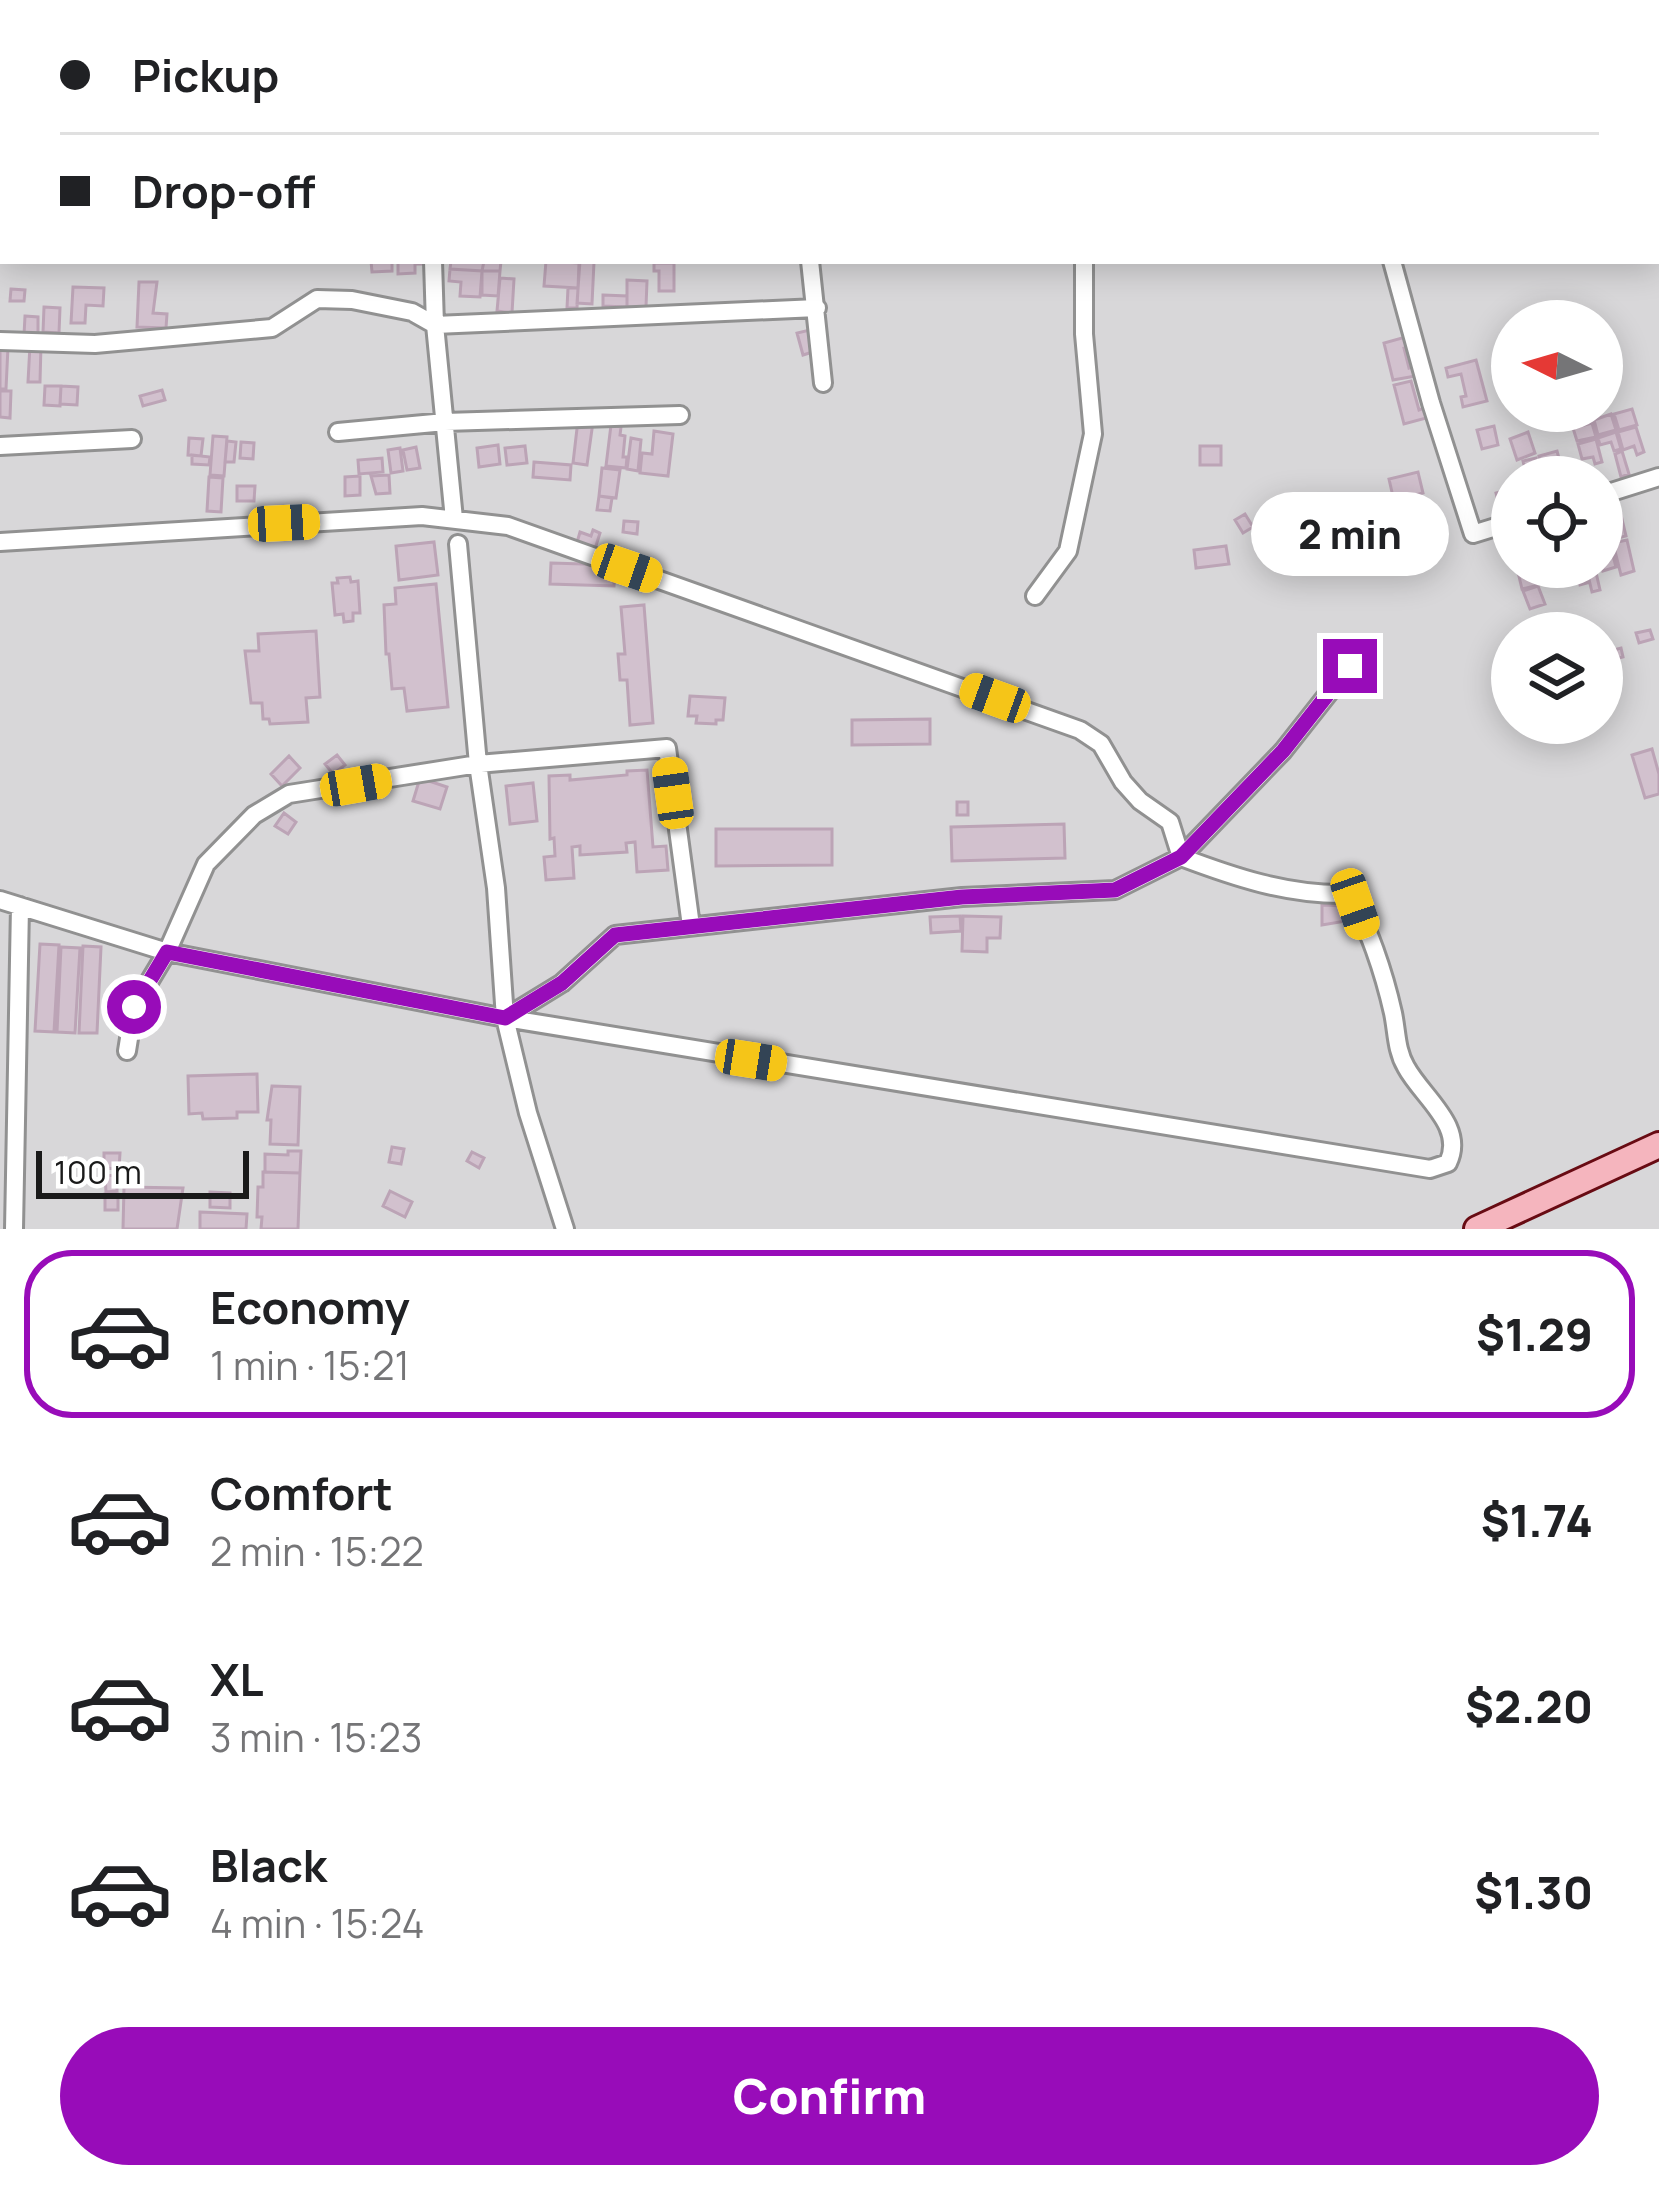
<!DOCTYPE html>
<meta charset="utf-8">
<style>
body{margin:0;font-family:Manrope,sans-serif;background:#f6f6f6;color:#202124;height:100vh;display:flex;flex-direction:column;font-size:45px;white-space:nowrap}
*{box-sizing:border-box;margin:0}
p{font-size:39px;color:#757577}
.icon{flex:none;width:66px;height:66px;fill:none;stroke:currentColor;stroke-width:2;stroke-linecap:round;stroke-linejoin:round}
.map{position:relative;height:1229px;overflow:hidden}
.drawer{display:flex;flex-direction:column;background:#fff;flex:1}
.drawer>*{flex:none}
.hud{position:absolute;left:0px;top:0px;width:1659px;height:264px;box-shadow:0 6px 30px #0003;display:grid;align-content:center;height:264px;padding:0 60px;background:#fff}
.needle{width:78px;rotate:275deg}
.controls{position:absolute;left:1491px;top:300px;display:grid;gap:24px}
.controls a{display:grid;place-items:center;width:132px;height:132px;border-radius:50%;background:#fff;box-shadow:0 6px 30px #0003;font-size:60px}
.scale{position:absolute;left:36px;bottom:30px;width:213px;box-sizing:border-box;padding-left:12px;border:6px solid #1a1a1a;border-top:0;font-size:33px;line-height:42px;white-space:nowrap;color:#1a1a1a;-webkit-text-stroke:9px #fff;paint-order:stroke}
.end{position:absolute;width:54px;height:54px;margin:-27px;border:15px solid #980cb9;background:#fff;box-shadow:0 0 0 6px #fff}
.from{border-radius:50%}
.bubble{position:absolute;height:84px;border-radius:42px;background:#fff;box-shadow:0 6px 30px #0003;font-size:39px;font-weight:800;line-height:84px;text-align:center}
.car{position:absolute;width:36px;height:72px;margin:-36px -18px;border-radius:15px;box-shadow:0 0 9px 3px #0007;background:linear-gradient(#f5c518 24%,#345 0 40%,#f5c518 0 76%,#345 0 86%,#f5c518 0)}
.hud b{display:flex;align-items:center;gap:42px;height:114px;font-size:45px}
.hud b+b{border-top:3px solid #e0e0e0}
.hud i{width:30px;height:30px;background:#202124}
ul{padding:21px 0 0;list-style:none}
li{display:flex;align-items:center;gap:36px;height:168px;margin:0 24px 18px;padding:0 36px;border:6px solid transparent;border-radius:48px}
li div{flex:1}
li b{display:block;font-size:45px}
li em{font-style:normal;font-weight:800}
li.on{border-color:#980cb9}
li>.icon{width:108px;height:108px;stroke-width:1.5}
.button{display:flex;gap:24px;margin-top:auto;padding:24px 60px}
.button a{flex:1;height:138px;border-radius:72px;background:#980cb9;color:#fff;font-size:48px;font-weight:800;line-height:138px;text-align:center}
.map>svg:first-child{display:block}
</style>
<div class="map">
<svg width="1659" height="1229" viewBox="0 0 1659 1229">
<rect width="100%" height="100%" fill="#ece0e6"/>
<path fill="#d8d7d9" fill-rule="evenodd" d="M0,0H1659V1229H0ZM3,3H1656V261H3ZM1512,321H1602V411H1512ZM1512,477H1602V567H1512ZM1512,633H1602V723H1512Z"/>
<path fill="#d2c1ce" stroke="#bca4b6" stroke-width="3" d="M371,261H392V271L372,272Z
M398,261H423V264H415V273L398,274Z
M451,261H484L482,271L450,269Z
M484,261H501L500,271H482Z
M546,261L579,263L578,288L544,286Z
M580,261L594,262L592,304L577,303Z
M654,263H674V291H659V271H654Z
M450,269L482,271L480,297L460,296L461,282L449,281Z
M482,271H500L498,296L482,295Z
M500,278L514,279L512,313L497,311Z
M627,280L647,281L646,307H627Z
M139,282H157L153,313L167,314L166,328L137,327Z
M73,287L104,288L103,306L86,305L85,323H71Z
M568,288H578L577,308H567Z
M11,289L25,290L24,301H10Z
M603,295L627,296V307L603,306Z
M44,307L60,308L59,333L43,332Z
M25,316L38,317V335H24Z
M814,329L819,350L803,355L797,333Z
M1409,336L1412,346L1404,348L1409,368L1418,365L1421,375L1393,380L1384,343Z
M30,345H41L40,382H28Z
M0,347H8L6,389H0Z
M1476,360L1487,401L1463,407L1461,397L1466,396L1461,374L1448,377L1446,368Z
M1411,381L1419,410L1427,407L1430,417L1404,424L1394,385Z
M45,386H61L60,406L44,405Z
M61,386L78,387L77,405L60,404Z
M162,390L165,400L143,406L140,396Z
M0,391H11L10,418L0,417Z
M1632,409L1637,425L1619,430L1614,414Z
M1611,414L1616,430L1598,435L1594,420Z
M578,420L593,422L587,465L573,463Z
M1592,423L1596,437L1577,441L1573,428Z
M611,425L621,427L620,435L625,436L623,457H627L626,468L606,466Z
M1494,426L1498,445L1482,449L1477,430Z
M1636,427L1644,452L1637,455L1634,446L1623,450L1618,432Z
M654,431L673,434L668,476L640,473L642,453L652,454Z
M1528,432L1535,453L1517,460L1510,439Z
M1616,432L1621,449L1614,451L1611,442L1600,445L1598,438Z
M213,436L227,437L224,476L210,475Z
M189,438L203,439L201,456L188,455Z
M631,438L641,440L638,471L627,469Z
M1596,439L1602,462L1595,464L1593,457L1582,459L1578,444Z
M227,441L236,442L234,462H225Z
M241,442L254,443L253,459L240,458Z
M498,445L500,464L479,467L477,448Z
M525,446L527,463L507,465L505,448Z
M1200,446H1221V465H1200Z
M416,447L420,468L407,470L403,450Z
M400,448L403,471L391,473L388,450Z
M1557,451L1561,466L1542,471L1539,456Z
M1622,451L1629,474L1621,477L1615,454Z
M192,455L210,457L209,465L192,464Z
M382,458L383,472L359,474L358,460Z
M1536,458L1541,477H1527L1523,461Z
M534,462L571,465L570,480L533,477Z
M602,468L620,470L616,498L599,496Z
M1418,472L1423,493L1394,501L1389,479Z
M389,475L390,493L376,494L371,476Z
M360,476V495L345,496V477Z
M209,477L223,478L221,512L207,511Z
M237,486H255L254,501H237Z
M1510,489L1512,506L1500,509L1496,493Z
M599,496L612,498L610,511L597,510Z
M1609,502L1613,517L1621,515L1626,536L1610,540L1602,511V505Z
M1245,514L1253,527L1243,533L1235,520Z
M624,521L638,522L637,534L623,532Z
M593,530L600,533L594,552L576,546L580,532L591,536Z
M1627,540L1634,571L1621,575L1613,543Z
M434,542L438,575L399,580L396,546Z
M1610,544L1616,567L1603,571L1602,547Z
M1226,546L1229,564L1196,568L1194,550Z
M551,563L615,565L614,586L550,584Z
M1534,567L1539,585L1522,589L1517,568Z
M1550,567H1565L1569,576L1555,581Z
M1570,567H1583L1587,583L1580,585L1578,577L1573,578Z
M1586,567H1598L1595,568L1600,590L1592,592Z
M350,577L351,582L358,581L360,613H353V621L344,622L343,614L335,615L332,583H338L337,578Z
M436,584L448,707L407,711L404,688L392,689L389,654H386L384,605L396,604L395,588Z
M1538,586L1545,604L1530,609L1523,591Z
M644,605L653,723L630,725L627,680H620L618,654H625L621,607Z
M1650,630L1653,639L1639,643L1636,633Z
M316,631L320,697L306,698L308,722L270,724L269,719H263L262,703H251L245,651H259L258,634Z
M1621,648L1623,657L1608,661L1605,652Z
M690,696L725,698L723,720H716V724L696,723L697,716H688Z
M930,719V744L852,745V720Z
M1652,749L1659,774V794L1645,798L1632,755Z
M337,755L345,765L333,774L325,764Z
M289,756L300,768L282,786L271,774Z
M647,770L653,847L666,846L668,870L637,872L635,842L626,843L627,852L580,855V846L572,847L574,878L546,880L544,857L555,856L554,838L550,839L549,776L570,775V780L627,775V771Z
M420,778L447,787L440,809L413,801Z
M533,783L537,821L510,824L506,786Z
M957,802H968V815H957Z
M284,813L296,822L288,834L275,826Z
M1064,824L1065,858L952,861L951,827Z
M716,829H832V865L716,866Z
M1322,905L1347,906L1346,921L1322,925Z
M960,916L961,931L931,933L930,917Z
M963,916L1001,917L1000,938H987V952L962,951Z
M40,944L59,945L54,1032L35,1031Z
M83,946L101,947L97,1033H79Z
M61,947L80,948L75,1033L57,1032Z
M257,1074L258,1112H237V1118L203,1119L202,1113L189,1114L188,1076Z
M272,1086L300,1087L298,1145L270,1144L271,1120H267Z
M392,1147L404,1149L401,1164L389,1162Z
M288,1151H301L300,1173L265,1172V1154L288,1155Z
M472,1152L484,1158L479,1168L467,1161Z
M104,1153H120L119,1169L104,1168Z
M263,1172L300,1173L298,1229H261L262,1217H257L258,1187H263Z
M117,1175V1191L106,1192L105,1176Z
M124,1187L183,1188L177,1229H123Z
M390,1191L412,1202L405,1217L383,1206Z
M210,1192L230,1193V1208L210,1207Z
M105,1194H118V1210H105Z
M200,1212L247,1214L246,1229H200Z"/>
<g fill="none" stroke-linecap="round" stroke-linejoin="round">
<defs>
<path id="minor" d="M789,0L815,3
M1053,0V3
M1333,0L1334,3
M1603,0L1604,3
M0,1L8,0
M992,3L997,0
M1656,29L1659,28
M1656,145L1659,144
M1656,162L1659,171
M0,231L3,230
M433,261L435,325L454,519
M810,261L823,383
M1392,261L1431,403L1473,534L1512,522
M0,341L95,344L272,328L317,299L352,300L412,312L435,325L817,308
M338,432L445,422L680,415
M0,446L132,439
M1602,495L1659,477
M0,542L422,516L508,526L1080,730L1101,744L1123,782L1140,801L1170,822L1181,857C1234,877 1287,895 1345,894C1367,915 1386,982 1393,1013C1397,1032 1396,1050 1406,1067C1422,1097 1466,1126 1448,1163L1430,1169L505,1018L167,952L0,900
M458,544L478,764L667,748L691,926
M1035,596L1068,551L1093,434L1084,334V261
M127,1051L134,1007L167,952L206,864L254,815L289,794L478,764L496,888L505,1018
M14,1229L20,906
M565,1229L528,1113L505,1018L562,983L615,935L962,897L1115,890L1181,857L1283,751L1350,666"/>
<path id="secondary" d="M1477,1229L1659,1145"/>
</defs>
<use href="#minor" stroke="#919191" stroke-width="22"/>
<use href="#secondary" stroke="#680b13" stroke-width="30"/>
<use href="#minor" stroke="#fff" stroke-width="16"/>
<use href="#secondary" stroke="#f5b5be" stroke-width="24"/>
</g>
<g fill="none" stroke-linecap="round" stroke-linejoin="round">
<path stroke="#980cb9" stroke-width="15" d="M134,1007L167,952L505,1018L562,983L615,935L962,897L1115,890L1181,857L1283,751L1350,666"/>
</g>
</svg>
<div class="controls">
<a><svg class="needle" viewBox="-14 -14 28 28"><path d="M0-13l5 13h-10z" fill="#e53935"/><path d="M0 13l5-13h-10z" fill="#757577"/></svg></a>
<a><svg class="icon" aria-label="locate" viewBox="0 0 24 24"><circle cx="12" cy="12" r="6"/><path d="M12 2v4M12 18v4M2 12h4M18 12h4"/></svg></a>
<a><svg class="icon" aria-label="layers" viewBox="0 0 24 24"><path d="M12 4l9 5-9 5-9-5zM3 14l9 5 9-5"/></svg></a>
</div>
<div class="scale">100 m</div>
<i class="end from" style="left:134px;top:1007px"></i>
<i class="end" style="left:1350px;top:666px"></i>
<div class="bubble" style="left:1251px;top:492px;width:198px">2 min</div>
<i class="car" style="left:284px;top:523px;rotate:87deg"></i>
<i class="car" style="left:627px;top:568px;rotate:109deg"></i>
<i class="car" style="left:995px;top:698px;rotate:290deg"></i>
<i class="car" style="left:356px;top:785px;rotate:80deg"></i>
<i class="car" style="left:673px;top:793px;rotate:352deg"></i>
<i class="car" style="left:1355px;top:904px;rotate:161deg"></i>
<i class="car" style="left:751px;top:1060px;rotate:99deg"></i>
<div class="hud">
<b><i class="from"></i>Pickup</b>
<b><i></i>Drop-off</b>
</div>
</div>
<section class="drawer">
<ul>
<li class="on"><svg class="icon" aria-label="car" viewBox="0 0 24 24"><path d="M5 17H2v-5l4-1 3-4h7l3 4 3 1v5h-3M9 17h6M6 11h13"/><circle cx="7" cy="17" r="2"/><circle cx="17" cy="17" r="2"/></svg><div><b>Economy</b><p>1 min · 15:21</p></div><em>$1.29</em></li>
<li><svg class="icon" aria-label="car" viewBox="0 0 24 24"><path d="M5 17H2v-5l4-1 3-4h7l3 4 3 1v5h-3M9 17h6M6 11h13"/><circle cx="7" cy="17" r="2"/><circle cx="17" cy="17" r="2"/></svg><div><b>Comfort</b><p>2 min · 15:22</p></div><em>$1.74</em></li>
<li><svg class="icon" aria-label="car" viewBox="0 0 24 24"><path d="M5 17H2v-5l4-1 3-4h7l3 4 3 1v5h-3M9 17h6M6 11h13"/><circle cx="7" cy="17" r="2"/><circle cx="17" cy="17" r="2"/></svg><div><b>XL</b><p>3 min · 15:23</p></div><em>$2.20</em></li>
<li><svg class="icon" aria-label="car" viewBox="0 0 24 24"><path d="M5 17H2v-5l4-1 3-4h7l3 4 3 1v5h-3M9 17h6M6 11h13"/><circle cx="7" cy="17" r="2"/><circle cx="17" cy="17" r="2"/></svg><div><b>Black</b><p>4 min · 15:24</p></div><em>$1.30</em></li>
</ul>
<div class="button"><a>Confirm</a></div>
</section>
